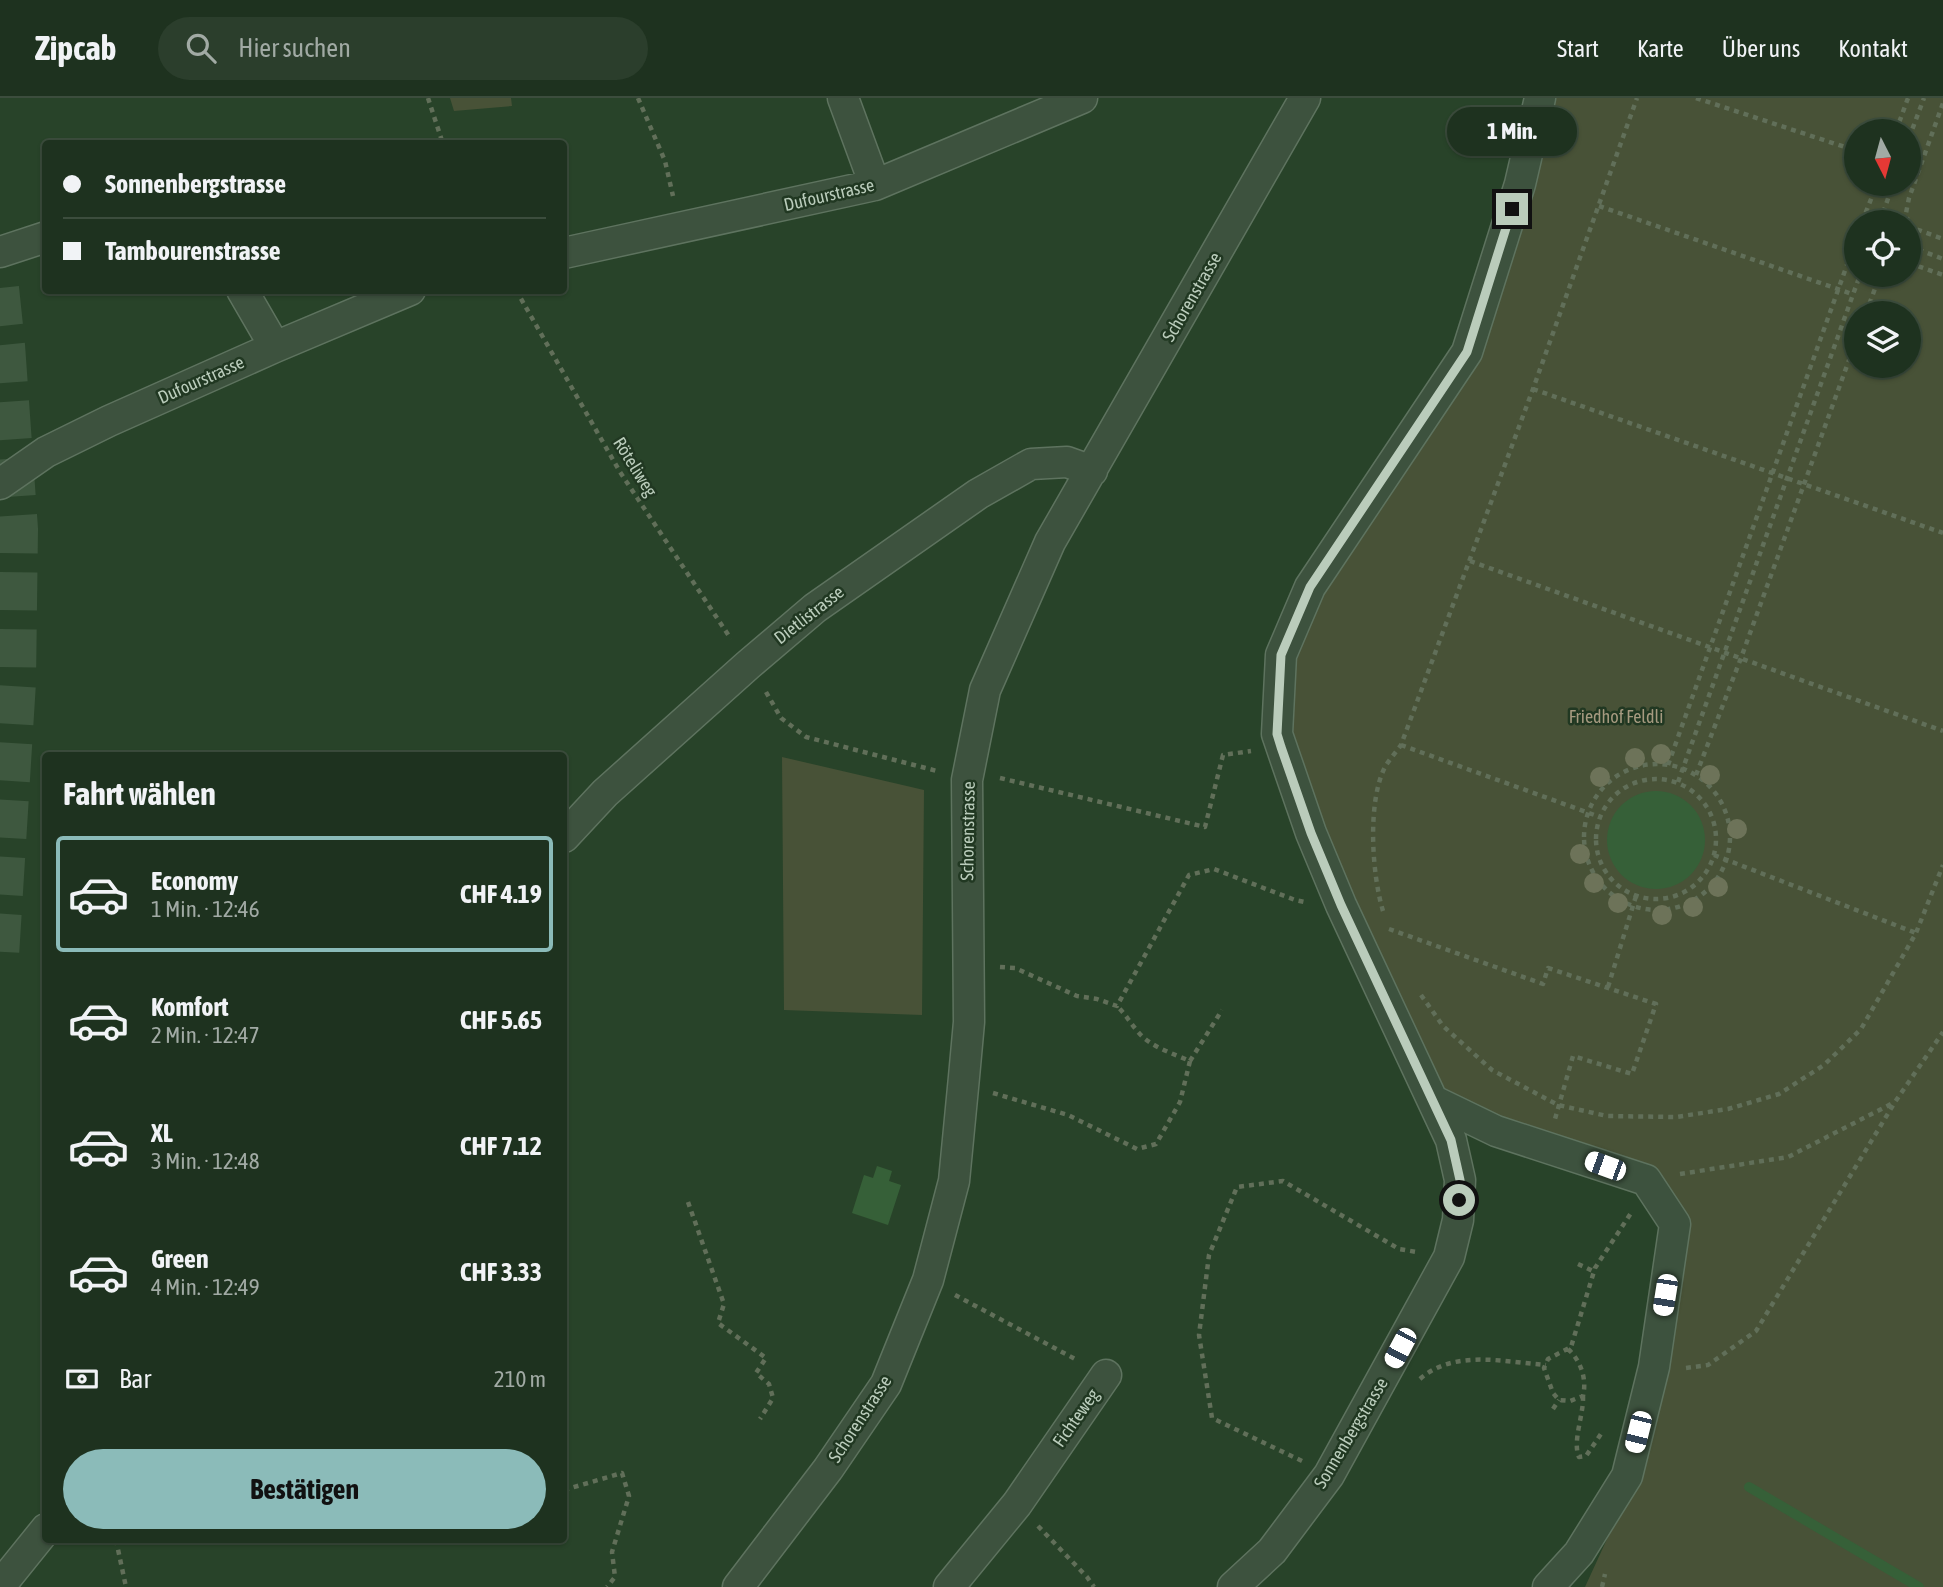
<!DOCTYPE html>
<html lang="de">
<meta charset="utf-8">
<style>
body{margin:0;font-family:"Asap Condensed",sans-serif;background:#2b3e2c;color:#f1f3f6;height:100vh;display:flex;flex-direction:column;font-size:26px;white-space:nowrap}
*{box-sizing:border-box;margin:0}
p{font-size:23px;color:#a1aaa4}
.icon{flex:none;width:38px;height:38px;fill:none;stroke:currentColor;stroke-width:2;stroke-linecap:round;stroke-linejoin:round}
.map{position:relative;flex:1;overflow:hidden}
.sheet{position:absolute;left:42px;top:654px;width:525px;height:791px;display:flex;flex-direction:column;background:#1e321f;border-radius:7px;box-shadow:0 2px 5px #0004,0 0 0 2px #3c4d3d}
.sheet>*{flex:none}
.guide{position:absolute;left:42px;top:42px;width:525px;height:154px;border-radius:7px;box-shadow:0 2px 5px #0004,0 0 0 2px #3c4d3d;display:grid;align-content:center;height:154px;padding:0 21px;background:#1e321f}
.needle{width:46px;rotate:174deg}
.tools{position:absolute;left:1844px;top:21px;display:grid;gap:14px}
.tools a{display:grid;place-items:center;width:77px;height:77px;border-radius:50%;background:#1e321f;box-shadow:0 2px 5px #0004,0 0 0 2px #3c4d3d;font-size:35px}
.end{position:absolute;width:32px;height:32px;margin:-16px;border:9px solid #baccbb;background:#111;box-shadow:0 0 0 4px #111}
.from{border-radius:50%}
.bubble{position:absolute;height:49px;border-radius:24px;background:#1e321f;box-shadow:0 2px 5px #0004,0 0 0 2px #3c4d3d;font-size:23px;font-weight:700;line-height:49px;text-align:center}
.car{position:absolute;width:21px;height:42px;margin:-21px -10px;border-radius:9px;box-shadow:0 0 5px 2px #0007;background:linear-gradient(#fff 24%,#345 0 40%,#fff 0 76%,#345 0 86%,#fff 0)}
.guide b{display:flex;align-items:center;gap:24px;height:66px;font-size:26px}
.guide b+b{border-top:2px solid #3c4d3d}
.guide i{width:18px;height:18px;background:#f1f3f6}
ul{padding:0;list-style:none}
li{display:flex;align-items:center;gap:21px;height:116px;margin:0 14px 10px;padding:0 7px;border:4px solid transparent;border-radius:7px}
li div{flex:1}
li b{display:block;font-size:26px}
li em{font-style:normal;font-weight:700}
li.on{border-color:#8bbbb9}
li>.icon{width:63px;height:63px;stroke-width:1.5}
h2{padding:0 21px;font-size:32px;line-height:84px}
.pay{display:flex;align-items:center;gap:18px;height:77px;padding:0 21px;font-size:26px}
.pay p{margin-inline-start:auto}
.cta{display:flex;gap:14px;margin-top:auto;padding:14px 21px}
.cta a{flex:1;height:80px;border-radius:42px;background:#8bbbb9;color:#111;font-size:28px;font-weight:700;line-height:80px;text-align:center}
header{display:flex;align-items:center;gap:42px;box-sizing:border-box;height:98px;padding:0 35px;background:#1e321f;border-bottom:2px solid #3c4d3d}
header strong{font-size:33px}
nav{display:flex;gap:38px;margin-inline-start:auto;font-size:24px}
.search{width:490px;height:63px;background:#2b3e2c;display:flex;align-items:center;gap:18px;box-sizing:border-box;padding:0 24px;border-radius:38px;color:#a1aaa4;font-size:26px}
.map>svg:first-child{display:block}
</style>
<header>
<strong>Zipcab</strong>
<div class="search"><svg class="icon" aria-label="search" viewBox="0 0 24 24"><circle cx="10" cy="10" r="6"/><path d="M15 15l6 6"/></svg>Hier suchen</div>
<nav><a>Start</a><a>Karte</a><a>Über uns</a><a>Kontakt</a></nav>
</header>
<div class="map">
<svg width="1943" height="1489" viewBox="0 0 1943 1489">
<rect width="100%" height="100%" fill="#284329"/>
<path fill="#485237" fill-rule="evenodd" d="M450,0H511L512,8L454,13Z
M1540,0H1943V1489H1585L1618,1417L1675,1126L1646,1082L1434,1003L1277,636L1281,557L1467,253ZM1857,33H1909V86H1857ZM1857,124H1909V177H1857ZM1857,215H1909V268H1857Z
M782,659L924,692L922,917L784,912Z"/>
<path fill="#366038" d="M1607 742a49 49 0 1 1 98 0a49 49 0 1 1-98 0Z
M877,1068L892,1073L889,1083L901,1087L888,1127L852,1115L864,1077L873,1080Z"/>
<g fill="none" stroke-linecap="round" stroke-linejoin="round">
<path stroke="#366038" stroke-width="10" d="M1749,1389L1919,1489"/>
<path stroke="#3e583f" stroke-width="38" stroke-dasharray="38 19" stroke-linecap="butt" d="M0,190L6,247L19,431L17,584L0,858"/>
<defs>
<path id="street" d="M843,0L875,87
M0,154L46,139
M564,155L875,87L1082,0
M242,192L275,249
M0,386L46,354L109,323L275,249L410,192
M564,739L605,695L748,567L815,510L978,396L1031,366L1067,364L1092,373
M1434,1003L1496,1033L1646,1082L1675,1126L1654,1269L1627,1378L1579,1455L1548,1489
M0,1488L46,1431
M738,1489L828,1371L886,1286L928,1182L954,1083L964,979L969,924L967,682L985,592L1050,444L1305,0
M949,1489L1017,1406L1106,1277
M1233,1489L1272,1453L1329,1377L1449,1159L1458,1122L1460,1082L1451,1042L1341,807L1311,735L1277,636L1281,557L1310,489L1467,254L1520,86L1540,0"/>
</defs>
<use href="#street" stroke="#5e735f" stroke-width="33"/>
<path stroke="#616f59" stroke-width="4.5" stroke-dasharray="5 5" stroke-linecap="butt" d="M428,0L443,46
M638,0L665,63L673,98
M1696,0L1857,53
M1896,33L1908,0
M1909,40L1924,0
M1599,108L1852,196
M1862,124L1877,86
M1880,124L1893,86
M1908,124L1906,115L1909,100L1943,5
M1909,126L1913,130L1943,141
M1909,141L1913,130
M1909,148L1943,161
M1909,165L1943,177
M516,192L620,374L731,541
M1866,215L1880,177
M1533,291L1943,435
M1470,463L1943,633
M766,594L781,620L806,639L937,673
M1401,647L1600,719
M1584 739a73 73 0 1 1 146 0a73 73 0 1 1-146 0Z
M1668,667L1857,139
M1696,677L1741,560L1857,240
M1000,680L1205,729L1223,657L1251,653
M1596 741a60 60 0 1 1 120 0a60 60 0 1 1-120 0Z
M1678,684L1860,177
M1714,757L1916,835
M1383,813C1372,777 1367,704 1385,669C1389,662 1396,654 1401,647L1533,291L1637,0
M1389,831L1543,886L1548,870L1656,906L1632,976L1573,958L1555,1021
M1000,869L1015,870L1077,898L1097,901L1117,908L1189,777L1214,771L1295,802L1305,804
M1608,889L1636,798
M1421,897L1443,928L1492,972L1558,1007L1607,1018L1676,1019L1728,1011L1779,996L1824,967L1861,931L1916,835L1943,767
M1190,963L1222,912
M993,995L1068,1017L1137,1051L1156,1046L1180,1004L1190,963C1174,956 1151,949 1139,935C1131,926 1126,917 1117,908
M1680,1076L1788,1059L1895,1004
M688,1104L724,1206L718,1225L766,1260L756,1275L769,1286L773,1300L760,1321
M1578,1166L1593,1173
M955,1197L1077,1262
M1568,1251C1581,1263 1587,1281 1583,1298L1570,1303L1559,1302L1553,1295L1544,1270L1548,1261L1571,1249L1595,1170L1631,1115
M1686,1270L1708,1267L1756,1233L1895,1004L1943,934
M1420,1281C1454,1251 1504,1264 1546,1267
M1583,1298C1584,1316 1572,1344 1579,1359L1586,1358L1603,1333
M1553,1311L1559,1302
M1302,1363L1212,1320L1199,1237L1209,1157L1237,1089L1283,1083L1399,1151L1417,1154
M564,1392L622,1375L629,1398L612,1454L615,1479L607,1489
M1038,1428L1087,1479L1094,1489
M116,1442L126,1489
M1602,1489L1605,1476"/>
<use href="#street" stroke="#3d523e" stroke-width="30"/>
</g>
<g fill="#6d7359">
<circle cx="1661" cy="656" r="10"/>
<circle cx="1635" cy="660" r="10"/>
<circle cx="1710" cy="677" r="10"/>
<circle cx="1600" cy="679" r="10"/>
<circle cx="1737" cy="731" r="10"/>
<circle cx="1580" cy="756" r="10"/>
<circle cx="1594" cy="785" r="10"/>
<circle cx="1718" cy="789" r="10"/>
<circle cx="1618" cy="805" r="10"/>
<circle cx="1693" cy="809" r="10"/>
<circle cx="1662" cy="817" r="10"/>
</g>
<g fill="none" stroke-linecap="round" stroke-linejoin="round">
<path stroke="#baccbb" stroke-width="9" d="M1459,1102L1460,1082L1451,1042L1341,807L1311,735L1281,649L1277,636L1281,557L1310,489L1467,254L1512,111"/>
</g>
<g text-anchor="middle" stroke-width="5" stroke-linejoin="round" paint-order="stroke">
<g font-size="18" fill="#baccbb" stroke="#213822">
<text transform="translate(829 97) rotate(-13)" y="6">Dufourstrasse</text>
<text transform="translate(1192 199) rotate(-60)" y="6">Schorenstrasse</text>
<text transform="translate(201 282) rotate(-24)" y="6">Dufourstrasse</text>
<text transform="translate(635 369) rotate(58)" y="6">Röteliweg</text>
<text transform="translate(809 517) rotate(-38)" y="6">Dietlistrasse</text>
<text transform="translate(968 733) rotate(-89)" y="6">Schorenstrasse</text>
<text transform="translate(1076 1320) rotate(-55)" y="6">Fichteweg</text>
<text transform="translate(860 1321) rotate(-57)" y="6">Schorenstrasse</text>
<text transform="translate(1351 1335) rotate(-59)" y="6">Sonnenbergstrasse</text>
</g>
<g font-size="18" fill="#a69a80" stroke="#213822">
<text x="1616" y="625">Friedhof Feldli</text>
</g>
</g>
</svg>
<div class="tools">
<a><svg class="needle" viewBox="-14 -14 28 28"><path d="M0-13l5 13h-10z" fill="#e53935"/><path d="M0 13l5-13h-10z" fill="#a1aaa4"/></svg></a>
<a><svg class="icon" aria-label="locate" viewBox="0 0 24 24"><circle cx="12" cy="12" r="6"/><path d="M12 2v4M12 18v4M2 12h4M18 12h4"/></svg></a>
<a><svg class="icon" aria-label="layers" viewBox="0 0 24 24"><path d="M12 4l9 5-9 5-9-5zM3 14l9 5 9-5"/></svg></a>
</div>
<i class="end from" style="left:1459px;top:1102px"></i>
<i class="end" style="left:1512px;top:111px"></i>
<div class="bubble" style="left:1447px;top:9px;width:130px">1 Min.</div>
<i class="car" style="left:1605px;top:1068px;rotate:290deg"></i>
<i class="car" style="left:1665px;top:1197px;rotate:189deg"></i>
<i class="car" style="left:1400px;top:1250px;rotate:208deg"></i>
<i class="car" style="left:1638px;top:1334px;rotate:194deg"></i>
<div class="guide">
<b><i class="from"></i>Sonnenbergstrasse</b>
<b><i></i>Tambourenstrasse</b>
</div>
<section class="sheet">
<h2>Fahrt wählen</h2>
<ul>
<li class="on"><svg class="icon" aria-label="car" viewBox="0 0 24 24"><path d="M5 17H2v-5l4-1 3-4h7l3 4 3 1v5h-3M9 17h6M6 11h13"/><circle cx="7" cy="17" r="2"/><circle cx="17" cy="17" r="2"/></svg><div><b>Economy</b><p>1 Min. · 12:46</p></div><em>CHF 4.19</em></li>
<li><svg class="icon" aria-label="car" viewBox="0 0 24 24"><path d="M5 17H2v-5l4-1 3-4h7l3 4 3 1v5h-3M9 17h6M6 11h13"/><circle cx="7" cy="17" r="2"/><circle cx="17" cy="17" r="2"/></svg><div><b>Komfort</b><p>2 Min. · 12:47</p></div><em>CHF 5.65</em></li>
<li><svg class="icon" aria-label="car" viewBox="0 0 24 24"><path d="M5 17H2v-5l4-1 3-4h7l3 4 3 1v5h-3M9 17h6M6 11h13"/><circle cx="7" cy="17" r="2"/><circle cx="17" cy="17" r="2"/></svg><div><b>XL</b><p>3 Min. · 12:48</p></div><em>CHF 7.12</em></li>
<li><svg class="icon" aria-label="car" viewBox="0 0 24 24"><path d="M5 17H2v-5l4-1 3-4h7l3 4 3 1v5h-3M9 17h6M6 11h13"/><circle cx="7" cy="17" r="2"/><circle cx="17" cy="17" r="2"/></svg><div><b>Green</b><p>4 Min. · 12:49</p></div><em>CHF 3.33</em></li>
</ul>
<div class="pay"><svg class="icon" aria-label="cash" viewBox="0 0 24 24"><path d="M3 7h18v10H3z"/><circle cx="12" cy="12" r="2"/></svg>Bar<p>210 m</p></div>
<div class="cta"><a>Bestätigen</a></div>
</section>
</div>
